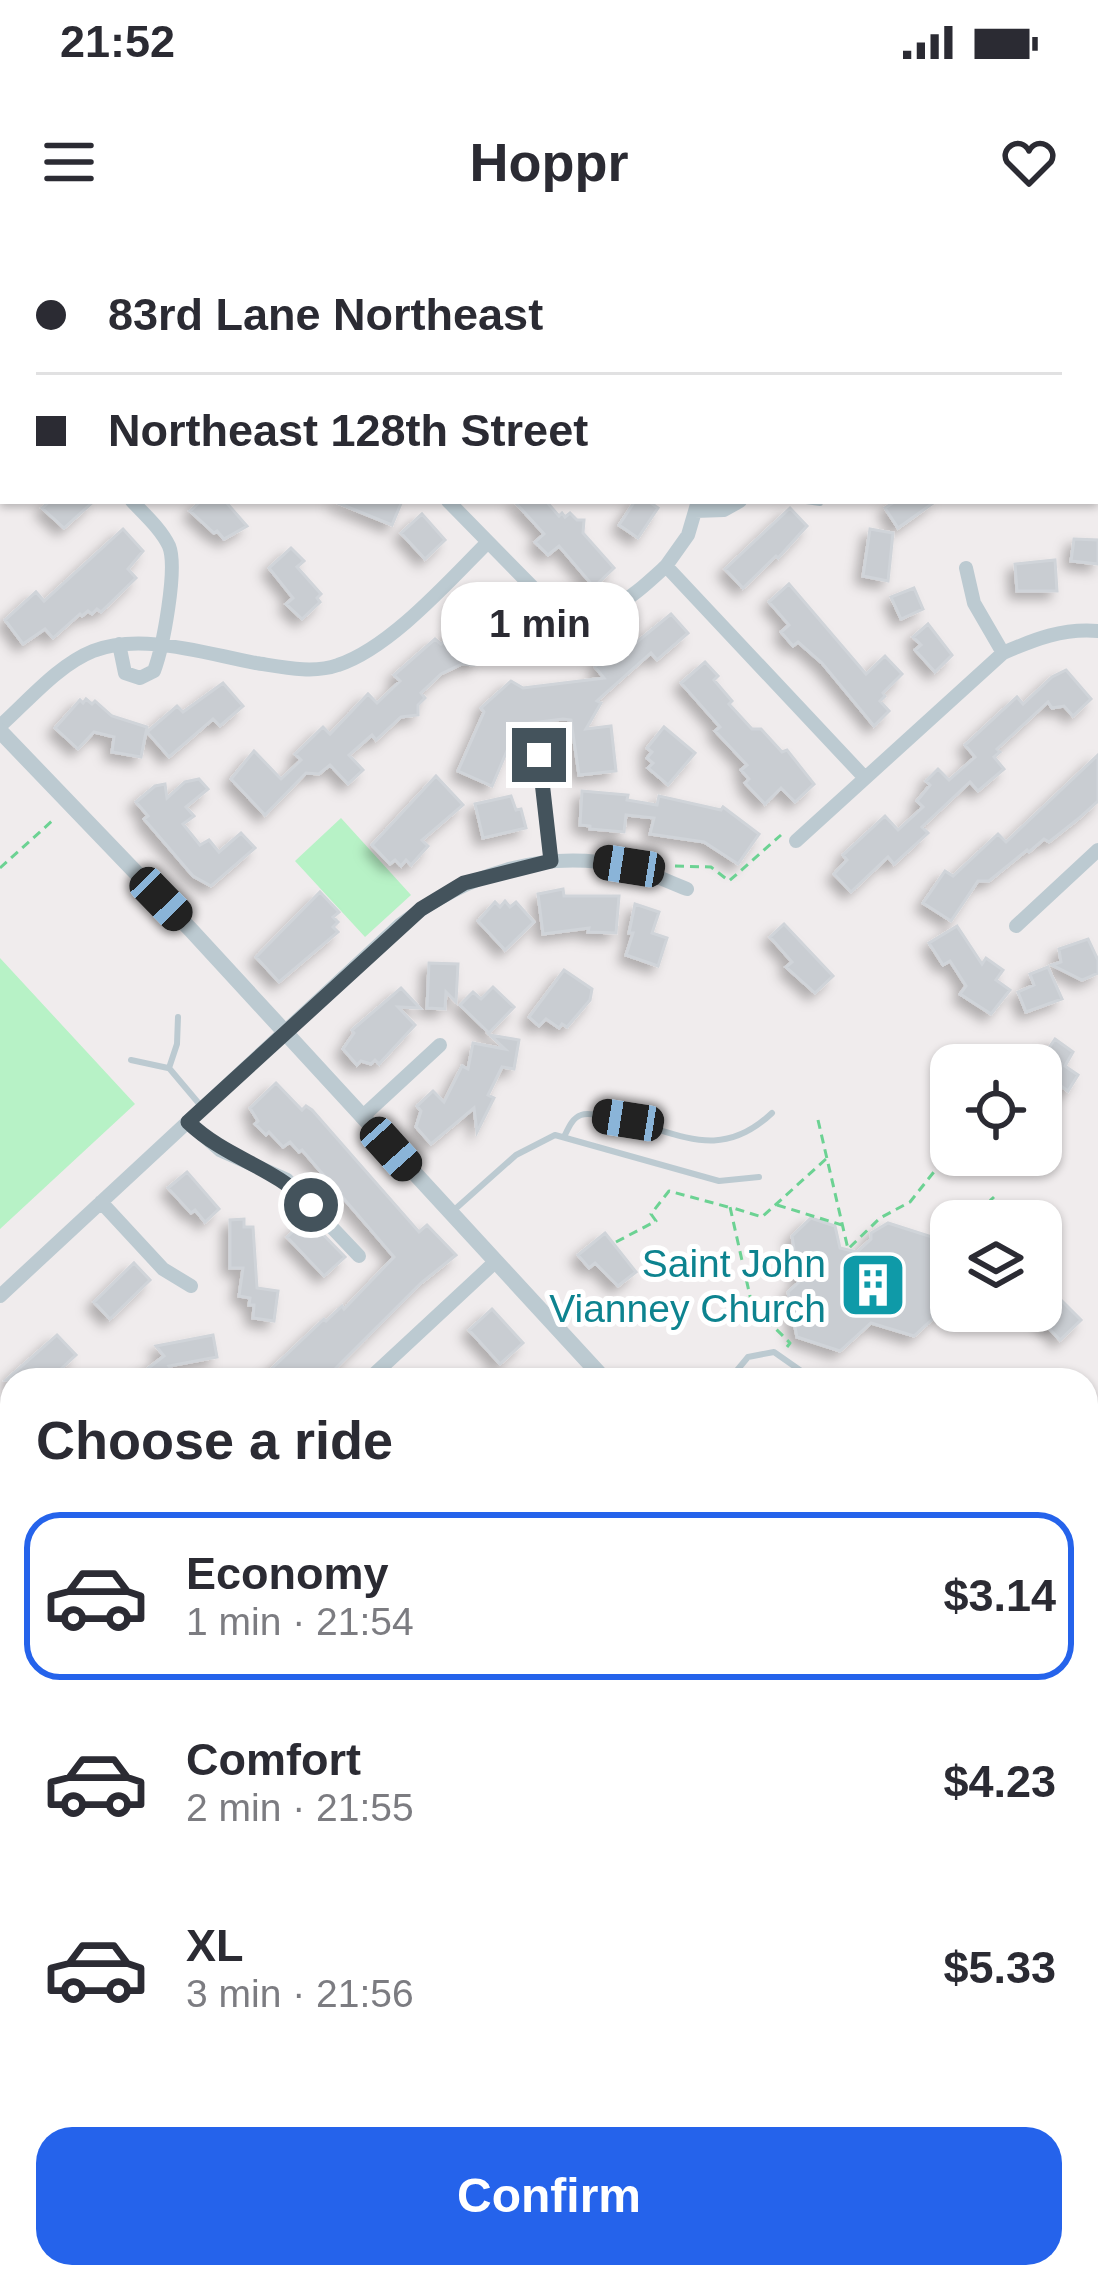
<!DOCTYPE html>
<meta charset="utf-8">
<style>
body{margin:0;font-family:Helvetica,sans-serif;background:#f7f7f7;color:#2b2b33;height:100vh;display:flex;flex-direction:column;font-size:45px;white-space:nowrap}
*{box-sizing:border-box;margin:0}
p{font-size:39px;color:#7c7c81}
.icon{flex:none;width:66px;height:66px;fill:none;stroke:currentColor;stroke-width:2;stroke-linecap:round;stroke-linejoin:round}
.map{position:relative;flex:1;overflow:hidden}
.panel{position:absolute;left:0px;top:1128px;width:1098px;height:921px;display:flex;flex-direction:column;background:#fff;border-radius:36px 36px 0 0;box-shadow:0 3px 9px #0004}
.panel>*{flex:none}
.banner{position:absolute;left:0px;top:0px;width:1098px;height:264px;box-shadow:0 3px 9px #0004;display:grid;align-content:center;height:264px;padding:0 36px;background:#fff}
.tools{position:absolute;left:930px;top:804px;display:grid;gap:24px}
.tools a{display:grid;place-items:center;width:132px;height:132px;border-radius:24px;background:#fff;box-shadow:0 3px 9px #0004;font-size:60px}
.end{position:absolute;width:54px;height:54px;margin:-27px;border:15px solid #44535c;background:#fff;box-shadow:0 0 0 6px #fff}
.from{border-radius:50%}
.bubble{position:absolute;height:84px;border-radius:36px;background:#fff;box-shadow:0 3px 9px #0004;font-size:39px;font-weight:700;line-height:84px;text-align:center}
.car{position:absolute;width:36px;height:72px;margin:-36px -18px;border-radius:15px;box-shadow:0 0 9px 3px #0007;background:linear-gradient(#222 24%,#8ab4d8 0 40%,#222 0 76%,#8ab4d8 0 86%,#222 0)}
.banner b{display:flex;align-items:center;gap:42px;height:114px;font-size:45px}
.banner b+b{border-top:3px solid #e1e1e2}
.banner i{width:30px;height:30px;background:#2b2b33}
ul{padding:0;list-style:none}
li{display:flex;align-items:center;gap:36px;height:168px;margin:0 24px 18px;padding:0 12px;border:6px solid transparent;border-radius:36px}
li div{flex:1}
li b{display:block;font-size:45px}
li em{font-style:normal;font-weight:700}
li.current{border-color:#2563eb}
li>.icon{width:108px;height:108px;stroke-width:1.5}
h2{padding:0 36px;font-size:54px;line-height:144px}
.primary-button{display:flex;gap:24px;margin-top:auto;padding:24px 36px}
.primary-button a{flex:1;height:138px;border-radius:36px;background:#2563eb;color:#fff;font-size:48px;font-weight:700;line-height:138px;text-align:center}
.status{display:flex;justify-content:space-between;align-items:center;height:84px;padding:0 60px;background:#fff;direction:ltr}
.status svg{height:33px;fill:currentColor}
header{display:flex;justify-content:space-between;align-items:center;height:156px;padding:0 36px;background:#fff;font-size:54px;font-weight:700}
.map>svg:first-child{display:block}
</style>
<div class="status"><b>21:52</b><svg viewBox="0 0 49 12"><path d="M0 12V9h3v3zM5 12V6h3v6zM10 12V3h3v9zM15 12V0h3v12zM26 1h20v11H26zM47 4h2v5h-2z"/></svg></div>
<header><svg class="icon" aria-label="menu" viewBox="0 0 24 24"><path d="M4 6h16M4 12h16M4 18h16"/></svg>Hoppr<svg class="icon" aria-label="heart" viewBox="0 0 24 24"><path d="M12 20l-8-8c-3-5 5-10 8-4 3-6 11-1 8 4z"/></svg></header>
<div class="map">
<svg width="1098" height="2048" viewBox="0 0 1098 2048">
<defs>
<filter id="shadow"><feDropShadow dx="-7" dy="7" stdDeviation="6" flood-color="#0004"/></filter>
</defs>
<rect width="100%" height="100%" fill="#f0eced"/>
<path fill="#b7f2c6" d="M748,0H1098V140L1095,146V3Z
M341,578L411,655L365,697L295,621Z
M0,718L135,864L0,989Z"/>
<g fill="none" stroke-linecap="round" stroke-linejoin="round">
<path stroke="#80e9f2" stroke-width="4.5" d="M1012,0L1016,3
M1095,207L1098,210"/>
</g>
<path fill="#c9cdd2" stroke="#d0d4d9" stroke-width="3" filter="url(#shadow)" d="M50,261H94L64,288L42,268Z
M201,261H225L247,286L224,299L217,291L214,293L190,271Z
M333,261H402L392,285Z
M514,261H546L559,276L562,273L565,277L570,273L577,280H584L583,293L614,328L594,347L559,306L548,315L535,302L544,294Z
M635,261H648L658,268L638,298L619,285Z
M896,261H936L898,288L885,268Z
M790,268L807,286L778,318L776,316L743,348L725,329Z
M422,274L445,300L425,319L401,293Z
M123,289L143,311L128,329L136,338L101,372L97,369L92,374L88,371L82,376L80,374L53,398L45,389L23,404L5,380L36,352L44,361Z
M870,289L893,293L888,341L863,336Z
M1074,299L1098,300V324L1071,321Z
M291,308L304,321L297,327L321,354L317,358L320,362L302,379L286,364L293,358L269,328Z
M1055,320L1057,351H1017L1015,324Z
M789,344L866,434L885,416L902,434L883,453L885,456L880,461L889,471L874,486L822,423L798,402L793,406L781,392L789,385L769,362Z
M914,348L923,369L901,379L891,357Z
M495,349L513,367L474,404L478,408L474,425L462,424L441,434L421,453L425,458L418,465V475L401,477L376,500L372,495L349,515L363,530L348,544L330,525L319,534L306,533L265,575L231,539L254,511L281,539L301,520L295,514L323,487L330,494L368,454L377,463L400,441L394,435L435,399L441,404L468,379L465,375Z
M671,374L688,393L657,420L651,413L597,461L601,463L586,489L611,486L616,531L579,535L571,480L563,479L524,484L515,492L492,546L458,531L484,472L481,468L511,441L523,448L604,438L595,427L605,416L620,402L627,410Z
M928,384L952,415L935,432L915,410L921,405L913,397Z
M705,422L718,436L714,440L732,461L729,464L752,489H761L782,512L787,510L814,544L795,562L781,548L765,564L745,543L749,539L741,530L747,525L715,491L720,487L681,443Z
M1066,430L1091,459L1073,476L1064,466L1052,468L1048,462L997,509L1000,512L994,517L1004,529L978,551L970,542L922,587L928,593L894,624L888,617L851,652L834,634L847,620L843,615L885,576L898,590L923,567L917,561L930,545L926,541L938,529L949,540L975,517L965,505L1017,457L1023,464L1052,437Z
M223,443L243,466L220,486L213,479L169,517L147,492L177,466L183,472Z
M86,459L92,464L95,461L112,476L147,487L141,517L112,512L114,497L94,492L78,509L55,488L80,460L83,463Z
M664,487L695,513L668,545L648,528L653,523L647,518L652,512L647,508Z
M1098,515V561L1078,579L1049,602L1044,599L1029,612L1027,610L989,641H978L951,681L923,663L945,631L953,636L998,594L1006,602Z
M436,536L463,565L422,600L428,606L411,625L406,620L401,626L395,620L390,624L372,605Z
M199,539L208,549L186,567L194,576L183,584L200,605L209,600L219,612L241,593L255,608L211,646L193,636L144,579L148,576L136,562L155,546L165,544L167,558L185,542Z
M582,551L628,555L627,560L657,565L659,556L721,570L723,567L759,594L738,624L704,602L650,594L654,578L626,575L624,592L590,589V586L580,585Z
M511,556L516,570L521,569L526,588L483,598L475,564Z
M563,649L564,656H619L616,693L588,692L589,688L543,694L538,654Z
M320,652L339,672L333,677L338,682L333,687L338,692L279,742L256,717Z
M505,661L510,667L516,662L534,682L505,710L478,681L495,662L500,667Z
M635,664L659,672L652,693L667,698L658,726L626,715L633,693H629Z
M784,684L833,736L815,753L786,727L792,722L770,697Z
M957,686L982,724L986,718L1003,730L996,740L1010,750L991,774L960,754L966,746L950,721L943,725L929,703Z
M1088,699L1098,720V733L1082,740L1052,725L1061,722L1059,709Z
M429,723L458,724L456,762L446,752L445,769L427,768Z
M1048,727L1062,759L1026,772L1018,752L1034,745L1030,734Z
M564,730L592,749L590,760L567,787L562,784L559,788L546,779L539,786L529,777Z
M493,747L514,767L489,793L460,765L473,752L481,759Z
M401,748L420,768L398,767L415,785L379,824L375,820L371,824L361,821L357,825L343,809L354,793L352,790Z
M490,795L519,800L514,829L502,827L488,855L494,858L477,892L474,868L431,904L416,887L421,871L417,866L433,851L444,862L462,826L468,829L473,803L505,809Z
M1055,799L1073,812L1065,826L1078,835L1068,851L1041,832V825H1037Z
M276,843L302,870L306,866L312,870L419,992L427,985L456,1015L421,1043L324,1140H275L268,1132L324,1079L326,1081L342,1066L344,1069L394,1017L302,910L299,912L290,902L283,907L269,892L266,895L255,884L258,881L250,868Z
M187,932L219,969L205,982L195,970L191,973L168,948Z
M307,978L345,1017L324,1036L287,997Z
M811,978L835,986L840,1008L857,1012L871,999V993L888,983L951,1003V1062L914,1096L871,1083L840,1111L797,1097L788,1052L799,1042L792,996Z
M244,979V987H253L257,1048L278,1051L274,1081L253,1078L254,1065H249L250,1058L239,1056L243,1028H230V980Z
M605,993L636,1032L618,1046L595,1023L589,1028L578,1015Z
M134,1023L150,1040L110,1079L94,1062Z
M1061,1060L1081,1080L1060,1100L1043,1082V1076Z
M492,1069L523,1103L500,1124L469,1090Z
M57,1095L76,1115L49,1140H6Z
M213,1095L217,1117L169,1126L180,1140H133L164,1116L156,1106Z"/>
<g fill="none" stroke-linecap="round" stroke-linejoin="round">
<path stroke="#6cd293" stroke-width="3" stroke-dasharray="9 6" stroke-linecap="butt" d="M675,626L711,627L729,641L781,595
M0,628L52,581
M818,880L848,1009L880,978L910,962L937,928
M777,965L842,985
M968,981L994,957
M616,1002L656,981L651,974L669,951L728,967
M947,1002L951,997
M787,1107L790,1103L752,1065L730,967L762,977L827,918"/>
<path stroke="#bccad1" stroke-width="6" d="M0,143L3,141
M806,261L820,263
M178,777L177,804L169,828L201,866
M131,820L168,828
M564,897C568,889 572,878 581,875C589,872 602,876 610,877C674,888 716,926 772,873
M453,971L516,915L555,895L719,941L759,937
M729,1140L748,1117L774,1112L814,1140"/>
<path stroke="#bccad1" stroke-width="14" d="M207,0L208,3
M521,0L527,3
M612,3L613,0
M448,261L554,369C603,386 632,357 666,326
M698,261L688,295L666,326L865,538
M695,271L724,270L740,261
M966,328L974,363L1003,413
M119,404L125,433L140,438L154,431C163,407 178,328 169,306C161,289 145,275 132,261
M0,486C28,461 58,425 93,411C142,392 206,414 256,423C282,427 313,434 338,425C390,408 449,341 487,303
M539,515L551,621
M796,601L1003,413C1035,399 1063,388 1098,391
M1016,686L1098,610
M362,877L440,805
M188,882L220,910L287,940L359,1016
M101,962L163,1029L191,1046
M0,1056L401,684C466,635 542,608 624,626C645,630 666,641 687,649
M368,1140L495,1022
M0,1238L12,1251
M1086,1250L1098,1239
M1086,1257L1098,1270
M1086,1456L1098,1445
M0,1495L12,1484
M1086,1611L1098,1600
M1086,1653L1098,1666
M0,1756L12,1745
M0,1789L12,1801
M1086,1900L1098,1823
M1086,1937L1098,1939
M0,1994L12,2007
M40,2037L51,2048
M135,2048L146,2037
M444,2048L455,2037
M1038,2048L1043,2037"/>
<path stroke="#bccad1" stroke-width="16" d="M0,491L191,690L605,1140
M878,2048L886,2037"/>
</g>
<g fill="none" stroke-linecap="round" stroke-linejoin="round">
<path stroke="#44535c" stroke-width="15" d="M311,965C272,925 228,920 188,882L421,669L464,643L551,621L539,515"/>
</g>
<defs>
<symbol id="building-square" viewBox="-11 -11 22 22"><rect x="-9" y="-9" width="18" height="18" rx="4" fill="#0f9aa8" stroke="#fff"/><path d="M-4-6H4V6H1V3H-1V6H-4ZM-2.5-4.3h1.7v1.8h-1.7ZM.8-4.3h1.7v1.8H.8ZM-2.5-1h1.7V.8h-1.7ZM.8-1h1.7V.8H.8Z" fill="#fff"/></symbol>
</defs>
<g fill-rule="evenodd">
<use href="#building-square" x="835" y="1007" width="76" height="76"/>
</g>
<g text-anchor="middle" stroke-width="10" stroke-linejoin="round" paint-order="stroke">
<g font-size="39" fill="#0d838f" stroke="#fff" text-anchor="end">
<text x="826" y="1037">Saint John<tspan x="826" dy="45">Vianney Church</tspan></text>
</g>
</g>
</svg>
<div class="tools">
<a><svg class="icon" aria-label="locate" viewBox="0 0 24 24"><circle cx="12" cy="12" r="6"/><path d="M12 2v4M12 18v4M2 12h4M18 12h4"/></svg></a>
<a><svg class="icon" aria-label="layers" viewBox="0 0 24 24"><path d="M12 4l9 5-9 5-9-5zM3 14l9 5 9-5"/></svg></a>
</div>
<i class="end from" style="left:311px;top:965px"></i>
<i class="end" style="left:539px;top:515px"></i>
<div class="bubble" style="left:441px;top:342px;width:198px">1 min</div>
<i class="car" style="left:629px;top:626px;rotate:279deg"></i>
<i class="car" style="left:161px;top:659px;rotate:136deg"></i>
<i class="car" style="left:628px;top:880px;rotate:279deg"></i>
<i class="car" style="left:391px;top:909px;rotate:138deg"></i>
<div class="banner">
<b><i class="from"></i>83rd Lane Northeast</b>
<b><i></i>Northeast 128th Street</b>
</div>
<section class="panel">
<h2>Choose a ride</h2>
<ul>
<li class="current"><svg class="icon" aria-label="car" viewBox="0 0 24 24"><path d="M5 17H2v-5l4-1 3-4h7l3 4 3 1v5h-3M9 17h6M6 11h13"/><circle cx="7" cy="17" r="2"/><circle cx="17" cy="17" r="2"/></svg><div><b>Economy</b><p>1 min · 21:54</p></div><em>$3.14</em></li>
<li><svg class="icon" aria-label="car" viewBox="0 0 24 24"><path d="M5 17H2v-5l4-1 3-4h7l3 4 3 1v5h-3M9 17h6M6 11h13"/><circle cx="7" cy="17" r="2"/><circle cx="17" cy="17" r="2"/></svg><div><b>Comfort</b><p>2 min · 21:55</p></div><em>$4.23</em></li>
<li><svg class="icon" aria-label="car" viewBox="0 0 24 24"><path d="M5 17H2v-5l4-1 3-4h7l3 4 3 1v5h-3M9 17h6M6 11h13"/><circle cx="7" cy="17" r="2"/><circle cx="17" cy="17" r="2"/></svg><div><b>XL</b><p>3 min · 21:56</p></div><em>$5.33</em></li>
</ul>
<div class="primary-button"><a>Confirm</a></div>
</section>
</div>
